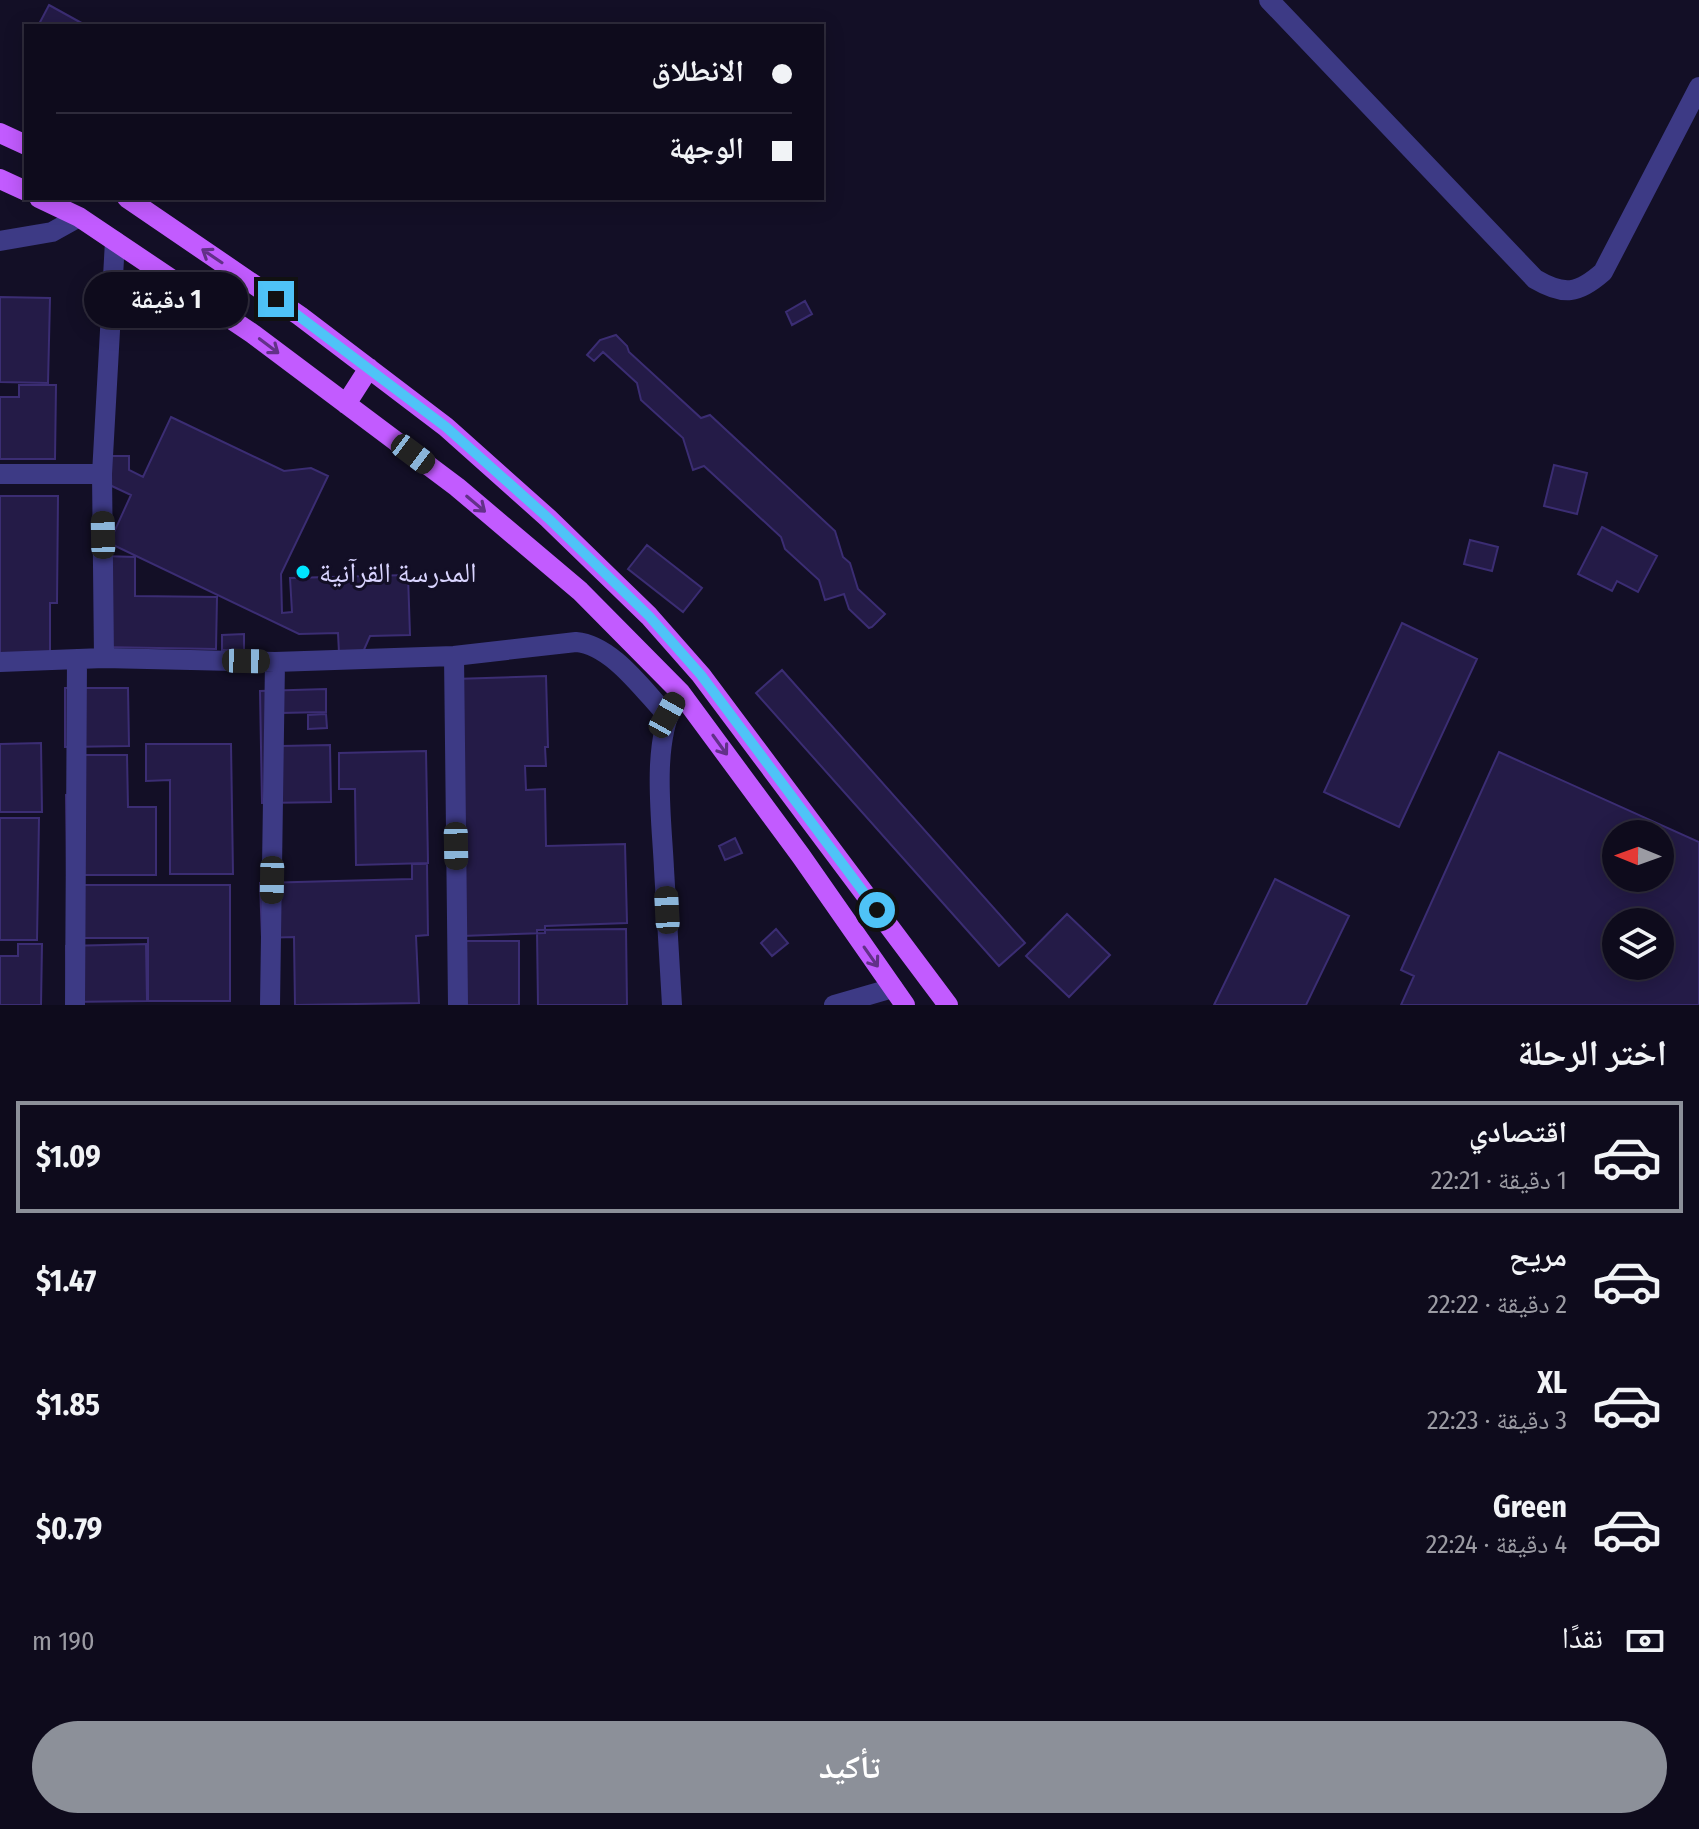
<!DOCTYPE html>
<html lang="ar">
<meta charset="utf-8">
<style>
body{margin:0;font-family:"Fira Sans Condensed","Noto Naskh Arabic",sans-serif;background:#171425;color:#f1f3f6;direction:rtl;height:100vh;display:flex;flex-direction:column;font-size:30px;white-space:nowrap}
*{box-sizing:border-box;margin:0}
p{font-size:26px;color:#9b9ba3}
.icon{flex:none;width:44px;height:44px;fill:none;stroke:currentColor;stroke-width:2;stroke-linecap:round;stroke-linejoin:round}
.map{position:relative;height:1005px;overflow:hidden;direction:ltr}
.details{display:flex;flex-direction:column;background:#0e0b1c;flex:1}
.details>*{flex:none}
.top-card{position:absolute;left:24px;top:24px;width:800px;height:176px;border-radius:0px;box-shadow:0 4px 20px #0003,0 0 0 2px #2e2b3b;direction:rtl;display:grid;align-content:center;height:176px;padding:0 32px;background:#0e0b1c}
.needle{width:52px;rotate:271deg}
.tools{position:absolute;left:1602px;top:820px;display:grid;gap:16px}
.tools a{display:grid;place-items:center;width:72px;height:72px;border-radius:50%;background:#0e0b1c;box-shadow:0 4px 20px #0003,0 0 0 2px #2e2b3b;font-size:40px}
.end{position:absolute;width:36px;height:36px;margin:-18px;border:10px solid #4fc3f7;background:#111;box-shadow:0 0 0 4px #111}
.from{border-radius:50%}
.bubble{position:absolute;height:56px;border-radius:28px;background:#0e0b1c;box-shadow:0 4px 20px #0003,0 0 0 2px #2e2b3b;font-size:26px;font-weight:700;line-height:56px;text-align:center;direction:rtl}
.car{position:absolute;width:24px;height:48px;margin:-24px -12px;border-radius:10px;box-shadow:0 0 6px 2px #0007;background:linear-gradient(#222 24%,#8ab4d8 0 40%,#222 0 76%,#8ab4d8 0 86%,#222 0)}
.top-card b{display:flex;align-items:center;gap:28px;height:76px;font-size:30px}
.top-card b+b{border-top:2px solid #2e2b3b}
.top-card i{width:20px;height:20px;background:#f1f3f6}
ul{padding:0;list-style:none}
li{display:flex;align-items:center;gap:24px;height:112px;margin:0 16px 12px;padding:0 16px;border:4px solid transparent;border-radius:0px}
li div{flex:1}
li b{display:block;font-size:30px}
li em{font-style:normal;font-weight:700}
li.on{border-color:#8c9099}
li>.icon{width:72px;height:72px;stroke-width:1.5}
h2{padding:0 32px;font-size:36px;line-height:96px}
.pay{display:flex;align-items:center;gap:20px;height:88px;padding:0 32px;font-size:30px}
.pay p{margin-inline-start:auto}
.button{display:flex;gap:16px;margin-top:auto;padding:16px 32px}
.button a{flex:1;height:92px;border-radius:48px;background:#8c9099;color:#fff;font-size:32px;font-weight:700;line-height:92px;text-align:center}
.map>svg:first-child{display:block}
</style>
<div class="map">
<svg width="1699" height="1005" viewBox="0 0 1699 1005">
<rect width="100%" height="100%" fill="#130f26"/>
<path fill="#241b47" stroke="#3b2d73" stroke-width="2" fill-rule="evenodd" d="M49,5L87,26H38Z
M0,297L50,298L48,383L0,382Z
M805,301L812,314L792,325L786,312Z
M616,335L627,346L629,352L701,418L710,415L835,531L843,557L850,563L858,589L885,614L872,627L869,628L849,609L844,594L825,600L819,580L785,549L781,537L704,466L693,470L683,438L641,400L637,383L603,352L594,361L587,355L600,340Z
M19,385H56L55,459H0V397H19Z
M171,417L284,471L311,468L328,476L281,574L282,613L292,612L290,578L408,575L410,635L370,636L363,652L339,653L338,633L299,634L109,543L131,495L99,480L98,456H129V470L143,477Z
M1554,465L1587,473L1577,514L1544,506Z
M0,496H58L57,603H50V662H0Z
M1602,527L1657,556L1638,592L1617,581L1612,591L1578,574Z
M1470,540L1498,547L1492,571L1464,564Z
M647,545L702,588L683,612L628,569Z
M102,556L135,557V596L217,597L216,649L101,647Z
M1402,623L1477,659L1399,827L1324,792Z
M244,634V650H222V635Z
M782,670L1025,943L999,966L756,693Z
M546,676L548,747H545L546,766H525L526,790L545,789L546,846L625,844L627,923L545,926V933L462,936L454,679Z
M65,688H128L129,746L65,747Z
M326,689V712L280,713L281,746L330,745L331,802L262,803L260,691Z
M326,714L327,728L308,729V715Z
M41,743L42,812H0V744Z
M146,744H231L233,874H170V780L146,781Z
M426,751L428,863L356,865L355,789H339V753Z
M1499,752L1699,842V1005H1401L1414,976L1401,970ZM1616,834H1660V878H1616ZM1616,922H1660V966H1616Z
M82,755H127L128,807H156V875H67L66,795L82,794Z
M0,818H39L37,940H0Z
M735,838L742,853L725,860L719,846Z
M412,864H427L428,935L416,936L419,1003L295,1005L294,937L262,938L260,883L412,879Z
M1275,879L1349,916L1306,1005H1214Z
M80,885H230V1001H148V938H80Z
M1067,914L1110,955L1069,997L1026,956Z
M626,929L627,1005H538L537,930Z
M776,929L788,943L772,956L761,943Z
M459,941H519V1005H460Z
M18,944H42L41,1005H0V956H18Z
M146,944L147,1001L67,1002L66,946Z"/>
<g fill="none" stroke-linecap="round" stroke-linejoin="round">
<path stroke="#3d3a85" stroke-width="20" d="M1269,0L1535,279C1564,296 1578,294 1603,272L1699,87
M0,241L52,232L79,217
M0,474H102
M454,656L458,1005
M104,658L102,474L115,241
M0,662L104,658L275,662L454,656L576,642C612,645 643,690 667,715
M75,1005L77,659
M270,1005L275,662
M672,1005C669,960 667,914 664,869C662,822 651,745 674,703
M834,1005L893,988"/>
<path stroke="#c25bff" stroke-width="20" d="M0,133L26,145
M0,179L26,191
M39,198L79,217L253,334L457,487L580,591L680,692L801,856L905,1005
M127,198L300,316L446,427L548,518L649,616L701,675L948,1005
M346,404L369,368"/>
</g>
<defs><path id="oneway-shaft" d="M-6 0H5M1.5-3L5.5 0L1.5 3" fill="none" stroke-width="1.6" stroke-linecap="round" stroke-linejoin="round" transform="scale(2)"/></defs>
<g stroke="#623188">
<use href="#oneway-shaft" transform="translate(212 256) rotate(-146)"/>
<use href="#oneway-shaft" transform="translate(269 346) rotate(37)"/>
<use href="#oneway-shaft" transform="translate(476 504) rotate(40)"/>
<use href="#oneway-shaft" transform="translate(720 745) rotate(54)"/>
<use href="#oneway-shaft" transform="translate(871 957) rotate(55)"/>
</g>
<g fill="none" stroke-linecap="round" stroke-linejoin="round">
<path stroke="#4fc3f7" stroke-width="10" d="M276,299L446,427L548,518L649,616L701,675L877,910"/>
</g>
<circle fill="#00e5ff" stroke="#130f26" stroke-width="3" cx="303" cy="572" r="8"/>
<g text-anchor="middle" stroke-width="6" stroke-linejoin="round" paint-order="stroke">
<g font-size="28" fill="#d9d4ff" stroke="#130f26" text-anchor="start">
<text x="319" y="582">المدرسة القرآنية</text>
</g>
</g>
</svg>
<div class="tools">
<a><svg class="needle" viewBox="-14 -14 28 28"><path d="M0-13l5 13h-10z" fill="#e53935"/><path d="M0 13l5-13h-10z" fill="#9b9ba3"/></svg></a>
<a><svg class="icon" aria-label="layers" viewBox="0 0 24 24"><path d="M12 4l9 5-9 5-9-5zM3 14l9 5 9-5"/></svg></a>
</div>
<i class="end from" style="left:877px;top:910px"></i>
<i class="end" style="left:276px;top:299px"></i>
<div class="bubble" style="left:84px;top:272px;width:164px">1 دقيقة</div>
<i class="car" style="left:413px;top:454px;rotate:127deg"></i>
<i class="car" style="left:103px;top:535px;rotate:359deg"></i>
<i class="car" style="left:246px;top:661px;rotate:91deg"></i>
<i class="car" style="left:667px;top:715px;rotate:29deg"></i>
<i class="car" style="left:456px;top:846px;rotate:179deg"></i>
<i class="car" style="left:272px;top:880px;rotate:181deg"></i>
<i class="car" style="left:667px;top:910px;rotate:357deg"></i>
<div class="top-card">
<b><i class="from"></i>الانطلاق</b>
<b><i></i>الوجهة</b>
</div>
</div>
<section class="details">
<h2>اختر الرحلة</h2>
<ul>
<li class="on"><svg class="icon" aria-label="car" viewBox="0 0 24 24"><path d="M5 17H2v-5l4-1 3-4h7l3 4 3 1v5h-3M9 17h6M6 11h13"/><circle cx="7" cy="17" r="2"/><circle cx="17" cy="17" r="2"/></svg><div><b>اقتصادي</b><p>1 دقيقة · 22:21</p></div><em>$1.09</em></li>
<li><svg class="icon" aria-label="car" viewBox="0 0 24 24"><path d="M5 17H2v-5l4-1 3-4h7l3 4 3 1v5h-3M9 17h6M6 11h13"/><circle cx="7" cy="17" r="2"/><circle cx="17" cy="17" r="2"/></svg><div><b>مريح</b><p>2 دقيقة · 22:22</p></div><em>$1.47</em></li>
<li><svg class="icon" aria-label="car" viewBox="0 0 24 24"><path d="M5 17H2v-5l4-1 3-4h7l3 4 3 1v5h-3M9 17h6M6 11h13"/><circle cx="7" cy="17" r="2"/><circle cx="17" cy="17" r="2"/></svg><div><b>XL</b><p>3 دقيقة · 22:23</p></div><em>$1.85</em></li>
<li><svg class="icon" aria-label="car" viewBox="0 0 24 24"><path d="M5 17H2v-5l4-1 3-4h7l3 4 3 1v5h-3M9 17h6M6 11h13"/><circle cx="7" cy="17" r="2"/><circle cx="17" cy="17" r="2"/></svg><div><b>Green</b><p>4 دقيقة · 22:24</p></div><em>$0.79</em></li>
</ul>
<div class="pay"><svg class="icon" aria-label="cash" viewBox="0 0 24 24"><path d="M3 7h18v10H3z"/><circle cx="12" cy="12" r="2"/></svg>نقدًا<p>190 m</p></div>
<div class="button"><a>تأكيد</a></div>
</section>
